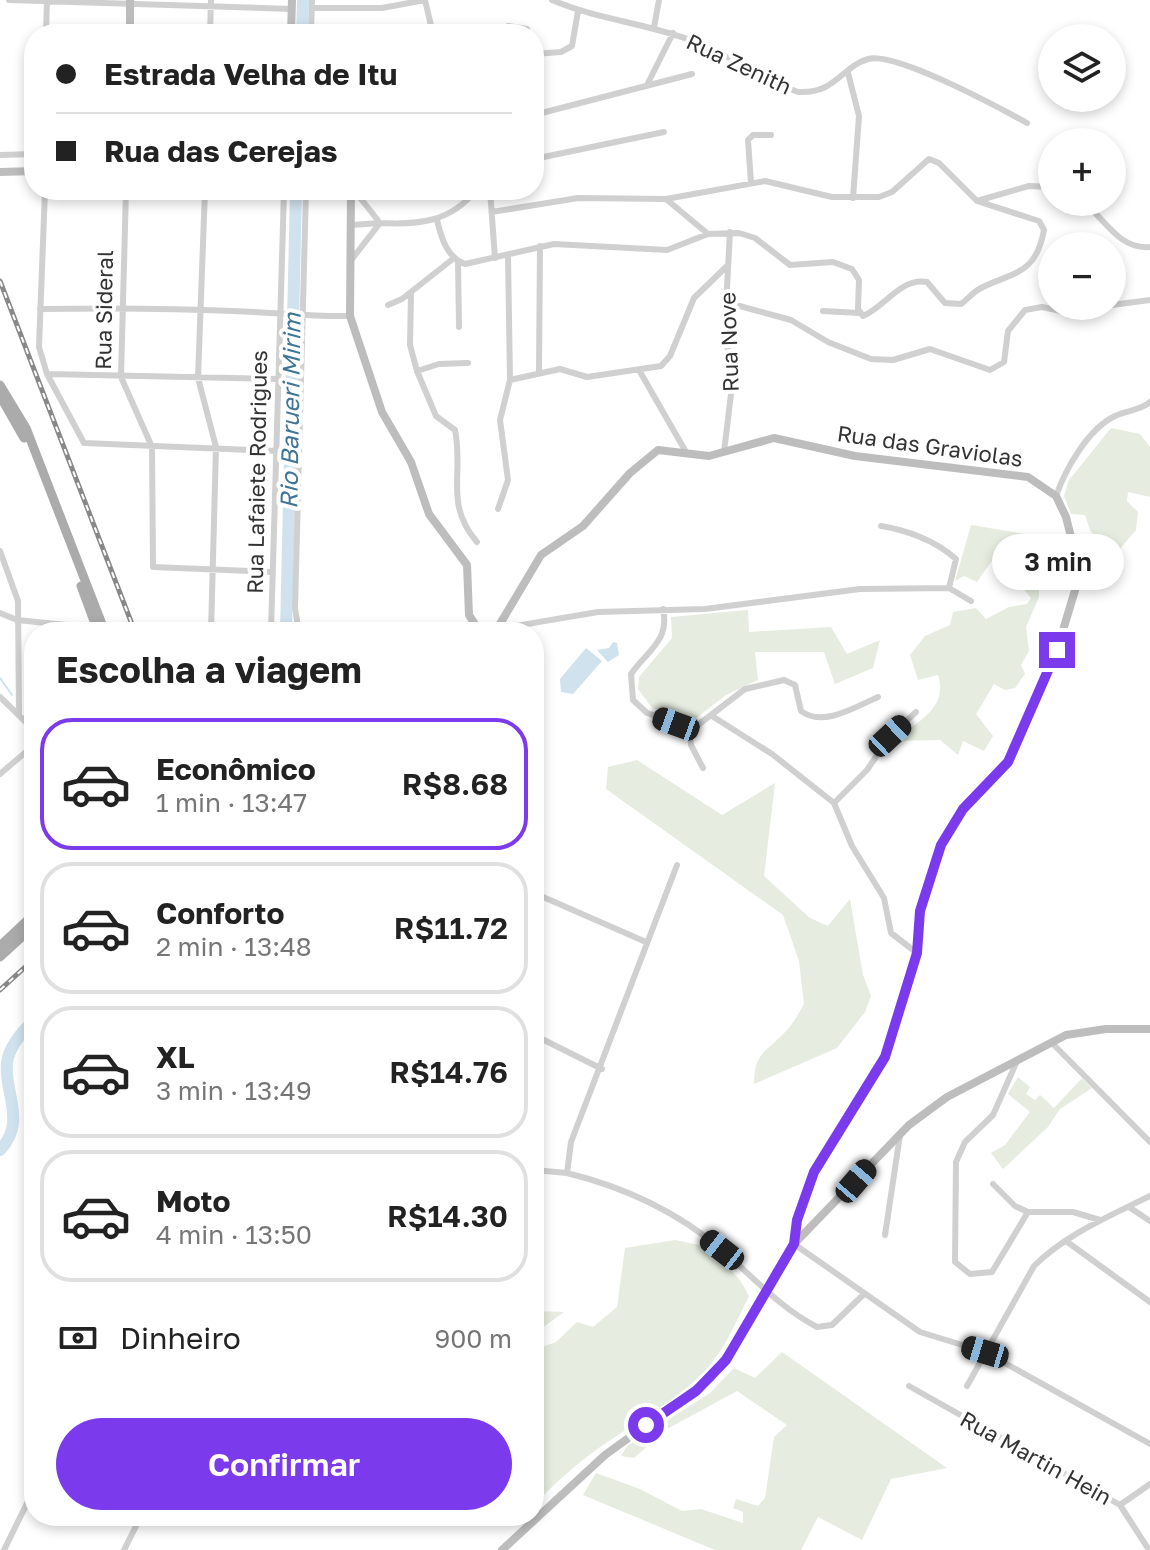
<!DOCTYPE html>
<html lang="pt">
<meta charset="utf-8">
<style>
body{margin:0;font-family:"Golos Text",sans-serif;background:#f2f2f2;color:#222;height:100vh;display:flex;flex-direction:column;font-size:30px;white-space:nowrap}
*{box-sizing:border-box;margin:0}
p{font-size:26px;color:#767676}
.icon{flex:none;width:44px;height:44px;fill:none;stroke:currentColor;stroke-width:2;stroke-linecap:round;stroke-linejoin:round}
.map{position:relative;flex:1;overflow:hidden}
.side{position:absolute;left:24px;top:622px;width:520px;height:904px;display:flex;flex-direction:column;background:#fff;border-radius:32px;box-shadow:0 4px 12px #0003}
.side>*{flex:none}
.hud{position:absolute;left:24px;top:24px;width:520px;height:176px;border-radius:32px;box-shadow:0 4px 12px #0003;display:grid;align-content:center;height:176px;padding:0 32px;background:#fff}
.buttons{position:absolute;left:1038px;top:24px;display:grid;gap:16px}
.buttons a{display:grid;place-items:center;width:88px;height:88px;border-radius:50%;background:#fff;box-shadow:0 4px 12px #0003;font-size:40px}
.end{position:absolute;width:36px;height:36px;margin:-18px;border:10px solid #7c3aed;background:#fff;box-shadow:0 0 0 4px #fff}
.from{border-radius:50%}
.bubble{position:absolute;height:56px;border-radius:28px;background:#fff;box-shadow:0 4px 12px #0003;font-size:26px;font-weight:600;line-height:56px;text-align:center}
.car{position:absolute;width:24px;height:48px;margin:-24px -12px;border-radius:10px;box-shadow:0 0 6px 2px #0007;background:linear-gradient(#222 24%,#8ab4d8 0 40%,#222 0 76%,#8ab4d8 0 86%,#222 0)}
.hud b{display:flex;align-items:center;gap:28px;height:76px;font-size:30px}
.hud b+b{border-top:2px solid #e0e0e0}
.hud i{width:20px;height:20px;background:#222}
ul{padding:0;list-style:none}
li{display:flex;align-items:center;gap:24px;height:132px;margin:0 16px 12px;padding:0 16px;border:4px solid #e0e0e0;border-radius:32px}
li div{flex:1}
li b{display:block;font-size:30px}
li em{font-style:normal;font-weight:600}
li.active{border-color:#7c3aed}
li>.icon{width:72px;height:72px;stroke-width:1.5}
h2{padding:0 32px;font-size:36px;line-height:96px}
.pay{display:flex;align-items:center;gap:20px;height:88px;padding:0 32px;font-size:30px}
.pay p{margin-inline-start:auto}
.action{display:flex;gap:16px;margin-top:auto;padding:16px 32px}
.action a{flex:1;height:92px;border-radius:48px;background:#7c3aed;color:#fff;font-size:32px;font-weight:600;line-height:92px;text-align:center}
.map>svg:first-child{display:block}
</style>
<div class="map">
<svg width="1150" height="1550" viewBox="0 0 1150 1550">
<rect width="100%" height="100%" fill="#fff"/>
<path fill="#e6ecdf" d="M71,190H99L98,199H70Z
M1111,428L1140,434L1150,447V497L1128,492L1127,501L1138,512L1136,530L1112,558L1090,530L1085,515L1071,514L1064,496L1069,480Z
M971,525L1044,537L1039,558V597L1026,627L1029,651L1021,665L1025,674L1015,688L1005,690L994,684L976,714L993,736L984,751L963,741L958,755L940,740L891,741C916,723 949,709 938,675L918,680L910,655L925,636L950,625L953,612L976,608L986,619L1009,607L1027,604L1031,598L1001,562H991L977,582L964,576L955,581Z
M748,610L749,632L831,627L847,654L880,640L873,668L835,684L824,652H755L758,680L726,695L695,719L652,708L638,689L639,677L672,638L671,617Z
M637,760L722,815L775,783L764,876L810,918L828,926L850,899L863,975L871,996L865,1012L837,1048L754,1084C754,1052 767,1052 786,1031C793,1024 799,1013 804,1004L799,961L783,915L606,789L608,767Z
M1018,1077L1030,1087L1026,1094L1035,1100L1040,1095L1054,1108L1082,1078L1092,1088L1060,1109L1048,1127L1003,1169L991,1153L1005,1145L1030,1112L1008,1094Z
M675,1240L709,1247L740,1280L749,1296C736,1322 725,1349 705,1371C679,1398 646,1416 615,1437C585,1456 559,1479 534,1505V1350L556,1342L577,1322L593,1327L617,1307L625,1248Z
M534,1311L564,1312L534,1334Z
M782,1352L947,1468L891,1479L862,1540L818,1517L801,1550H715L583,1495L596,1473L640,1489L682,1511L701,1509L743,1523V1512L733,1508L736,1499L758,1506L765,1498L774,1437L787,1425L737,1391L667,1429L634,1458L621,1456L627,1446L710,1393L734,1368L755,1378Z"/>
<path fill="#cfe2ee" d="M613,642L617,643L619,655L608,662L597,650L609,648Z
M586,648L602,661L573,694L561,692L560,679Z"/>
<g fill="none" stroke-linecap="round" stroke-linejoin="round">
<path stroke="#cfe2ee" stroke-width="2" d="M0,678L12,695
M29,711L34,715"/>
<path stroke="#cfe2ee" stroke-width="12" d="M302,34L303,0
M286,632L296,190
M0,1150C27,1122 4,1093 7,1063C9,1046 23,1031 34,1020"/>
<path stroke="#d0d0d0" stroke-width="6" d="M9,0L292,9
M425,0L433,34
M552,0C596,19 645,23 690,40C728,53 760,79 798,92C836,94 841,67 868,59C895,51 1000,108 1027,123
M312,8H382L425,0
M654,27L659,0
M46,34L47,0
M210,34L211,0
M311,34L312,0
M498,34L508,26L527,29
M534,54L561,52L572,46L578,11
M848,73L859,116L853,198
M648,83L673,33
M534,115L692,74
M0,155L34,154
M534,159L664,132
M751,183L748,140L753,135H771
M45,190L39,347L47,374L84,443L277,451
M126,190L121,377L152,447L153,567L272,572
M205,190L198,378L216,447L211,632
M354,190L380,223C419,225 451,222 476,190
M490,190L495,258
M666,199L708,234
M977,201L1029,186L1052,187
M1084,202C1105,220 1120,250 1150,247
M437,220C441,237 447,258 465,264L554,244L667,250L708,234L739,233L755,238L790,265L833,262L852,269L859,280L858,309L863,316C885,307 901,277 927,282L945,303L961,304C968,299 973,292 981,288C1013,272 1036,275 1044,230L1039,221L977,201L939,163L929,159L892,192L879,197H832L765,181L666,199L578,198L492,212
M352,225L380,223L352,259
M458,262L459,327
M411,293L410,345L417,371L436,416L455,430C464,473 444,504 477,542
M725,302L791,320L828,342L871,359L893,360L930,349L990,370L1004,362L1008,331L1025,310L1042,307L1085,316L1109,306
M388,305L402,299L454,258
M1112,305L1150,300
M40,309C104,308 168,308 233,311C272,312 311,317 350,316
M823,311L859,313
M639,370L686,452
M417,371L439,364L468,363
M539,372L540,246
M47,374L279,379
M510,380L560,369L587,377L661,366L670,356L694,298L727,266
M724,452L732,386L725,324L730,232
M1056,496C1066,468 1088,429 1115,416C1127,410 1140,411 1150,402
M498,509L508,480L500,420L510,380L508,255
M881,526C907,530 936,541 956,559L949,588
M0,551L18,601L19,715
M663,609C670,641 647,651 631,674L633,700L647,713L694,728L745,689L784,680L795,685L801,711C823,728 857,706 878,697
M0,613L17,620L96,628
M498,629L598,612L705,609L860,589L949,588L971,601
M271,632L284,190
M299,632L295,608L306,190
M0,697L34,730
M712,716L772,754L834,803
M689,728L691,745L703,768
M0,774L34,745
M834,803L852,846L884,898L891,933L917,953
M834,803L867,770L890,736L916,712
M677,865L571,1142L567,1173C624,1187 676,1211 721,1249C753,1277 779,1307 817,1327L832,1325L863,1295
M534,893L646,942
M534,1035L602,1069
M1052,1043L1150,1142
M1017,1061L993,1115L965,1142L956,1162L955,1262L970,1274L992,1272L1028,1212H1073L1100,1220
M534,1170L567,1173
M993,1184L1015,1206L1028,1212
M1129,1207L1150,1221
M885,1235L900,1135
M1066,1241L1150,1302
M794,1244L920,1332L985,1352L1150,1444
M909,1386L1120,1505L1149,1550
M967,1386L1034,1266C1066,1234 1110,1216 1150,1196
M1120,1505L1150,1484
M4,1550L34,1489
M124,1550L141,1516"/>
<path stroke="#bdbdbd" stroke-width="8" d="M130,34V0
M291,34L292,0
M0,172L34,171
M351,190L350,316L382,412L411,462L429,514L467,565L469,615L478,629H497L541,555L583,526L630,473L658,450L709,456L774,438L855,456L1028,477L1056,496L1066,517L1077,561L1076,587L1057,650L1008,762L963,809L941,845L920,911L917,953L885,1057L814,1172L797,1220L794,1244L735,1345L710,1379L605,1455L502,1550
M794,1244L909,1125L947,1097L1066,1035L1106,1029H1150"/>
<path stroke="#ababab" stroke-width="9" d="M0,385L26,428L105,632
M0,396L24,438
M81,586L98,632
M0,946L34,914
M0,957L34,926"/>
<defs>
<path id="rail" d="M0,281L135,632
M0,990L34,959"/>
</defs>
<use href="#rail" stroke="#888" stroke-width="5"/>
<use href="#rail" stroke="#fff" stroke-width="2" stroke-dasharray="6" stroke-linecap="butt"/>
</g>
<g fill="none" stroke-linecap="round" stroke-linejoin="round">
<path stroke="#7c3aed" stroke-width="10" d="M646,1425L696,1391L726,1360L794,1244L797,1220L814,1172L885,1057L917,953L920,911L941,845L963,809L1008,762L1057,650"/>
</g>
<g text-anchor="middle" stroke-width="8" stroke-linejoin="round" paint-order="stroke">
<g font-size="22" fill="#333" stroke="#fff">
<text transform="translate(739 64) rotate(25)" y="8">Rua Zenith</text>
<text transform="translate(104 310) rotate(-89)" y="8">Rua Sideral</text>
<text transform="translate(729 342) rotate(-92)" y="8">Rua Nove</text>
<text transform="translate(930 446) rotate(8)" y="8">Rua das Graviolas</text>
<text transform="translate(257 472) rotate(-89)" y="8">Rua Lafaiete Rodrigues</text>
<text transform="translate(1036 1458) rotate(29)" y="8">Rua Martin Hein</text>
</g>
<g font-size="24" font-style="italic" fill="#3f7597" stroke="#fff">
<text transform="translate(291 411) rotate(-89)" y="8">Rio Barueri Mirim</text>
</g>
</g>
</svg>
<div class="buttons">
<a><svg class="icon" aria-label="layers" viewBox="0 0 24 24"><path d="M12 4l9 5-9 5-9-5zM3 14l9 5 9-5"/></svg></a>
<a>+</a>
<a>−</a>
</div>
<i class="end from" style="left:646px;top:1425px"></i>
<i class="end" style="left:1057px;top:650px"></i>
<div class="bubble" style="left:992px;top:534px;width:132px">3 min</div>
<i class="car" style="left:676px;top:724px;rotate:290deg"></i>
<i class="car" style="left:890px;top:736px;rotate:47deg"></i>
<i class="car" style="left:856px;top:1181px;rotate:41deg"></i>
<i class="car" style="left:722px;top:1250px;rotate:308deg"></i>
<i class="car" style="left:985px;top:1352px;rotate:287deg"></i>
<div class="hud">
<b><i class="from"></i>Estrada Velha de Itu</b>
<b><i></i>Rua das Cerejas</b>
</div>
<section class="side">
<h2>Escolha a viagem</h2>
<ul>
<li class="active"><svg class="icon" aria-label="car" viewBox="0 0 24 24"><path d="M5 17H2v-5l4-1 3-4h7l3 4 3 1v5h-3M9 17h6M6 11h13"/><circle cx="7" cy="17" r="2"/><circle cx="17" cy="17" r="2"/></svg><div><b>Econômico</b><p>1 min · 13:47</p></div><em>R$8.68</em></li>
<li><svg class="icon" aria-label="car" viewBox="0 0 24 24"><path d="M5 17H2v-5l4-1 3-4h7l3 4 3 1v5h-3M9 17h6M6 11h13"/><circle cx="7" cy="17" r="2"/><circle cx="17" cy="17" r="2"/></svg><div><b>Conforto</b><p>2 min · 13:48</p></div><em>R$11.72</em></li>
<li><svg class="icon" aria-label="car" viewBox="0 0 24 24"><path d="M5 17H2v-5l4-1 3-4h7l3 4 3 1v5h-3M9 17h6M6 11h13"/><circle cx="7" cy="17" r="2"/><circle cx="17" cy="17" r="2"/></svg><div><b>XL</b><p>3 min · 13:49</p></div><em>R$14.76</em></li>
<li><svg class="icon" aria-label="car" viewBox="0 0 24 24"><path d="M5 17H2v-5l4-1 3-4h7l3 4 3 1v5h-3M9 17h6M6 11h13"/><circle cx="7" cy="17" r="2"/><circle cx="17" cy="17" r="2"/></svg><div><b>Moto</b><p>4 min · 13:50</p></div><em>R$14.30</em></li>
</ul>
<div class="pay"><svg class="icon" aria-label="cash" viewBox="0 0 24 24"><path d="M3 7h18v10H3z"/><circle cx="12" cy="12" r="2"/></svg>Dinheiro<p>900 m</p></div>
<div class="action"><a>Confirmar</a></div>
</section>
</div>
